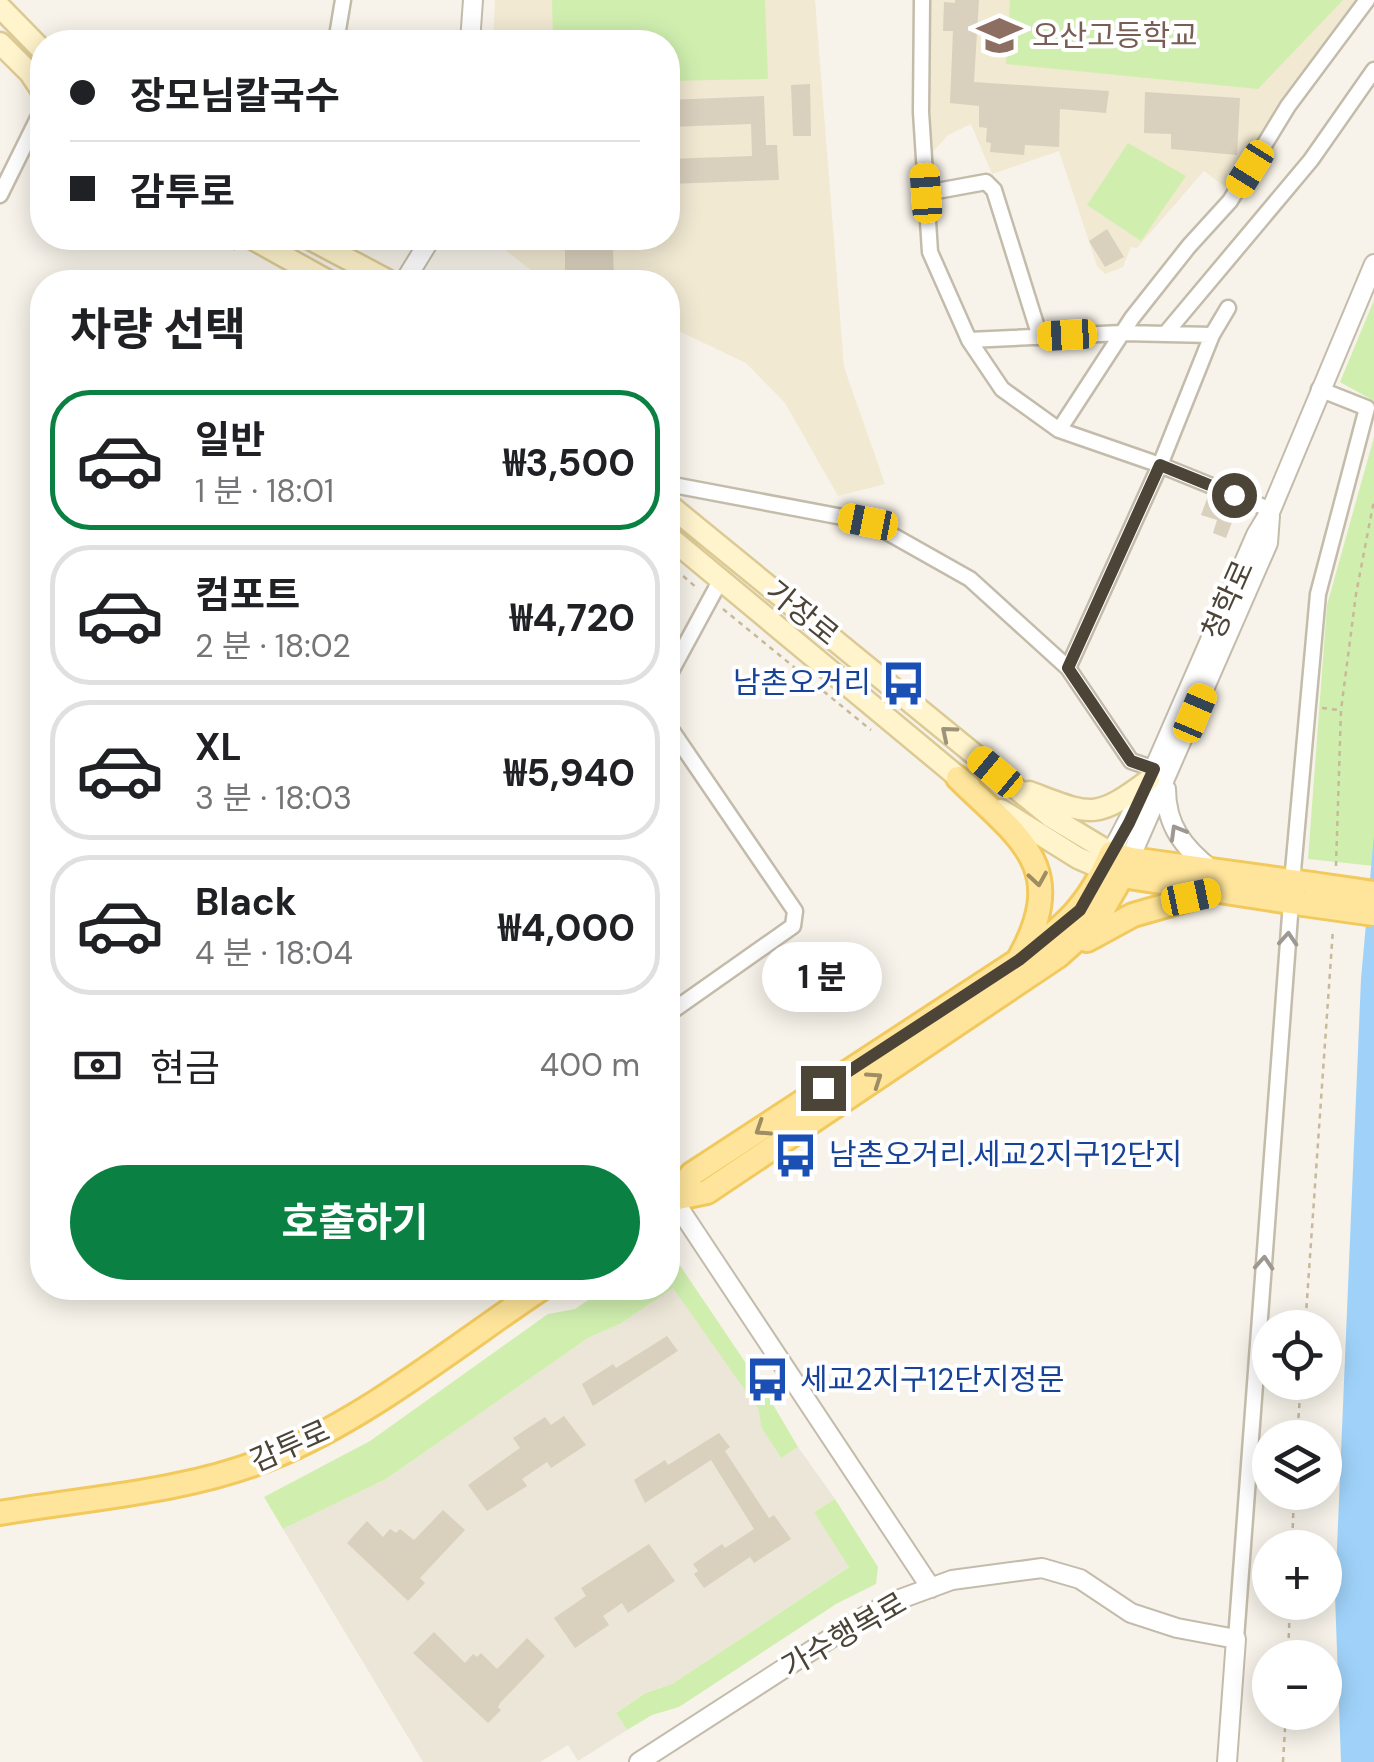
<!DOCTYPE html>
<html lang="ko">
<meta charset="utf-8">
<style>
body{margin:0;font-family:"DM Sans","Noto Sans KR",sans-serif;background:#f2f2f2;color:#202124;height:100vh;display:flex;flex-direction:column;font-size:38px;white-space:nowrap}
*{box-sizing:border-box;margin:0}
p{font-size:32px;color:#757577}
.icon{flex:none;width:55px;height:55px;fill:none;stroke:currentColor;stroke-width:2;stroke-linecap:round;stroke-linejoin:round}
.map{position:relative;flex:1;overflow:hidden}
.sheet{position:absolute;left:30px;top:270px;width:650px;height:1030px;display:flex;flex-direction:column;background:#fff;border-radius:40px;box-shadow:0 5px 25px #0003}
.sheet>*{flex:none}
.hud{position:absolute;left:30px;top:30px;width:650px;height:220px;border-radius:40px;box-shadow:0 5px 25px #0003;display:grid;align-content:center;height:220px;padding:0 40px;background:#fff}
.fabs{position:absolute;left:1252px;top:1310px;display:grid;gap:20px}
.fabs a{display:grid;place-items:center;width:90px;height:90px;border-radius:50%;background:#fff;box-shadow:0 5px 25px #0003;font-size:50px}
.end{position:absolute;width:45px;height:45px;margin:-22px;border:12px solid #4c4437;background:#fff;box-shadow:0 0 0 5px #fff}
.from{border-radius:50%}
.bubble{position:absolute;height:70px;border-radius:35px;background:#fff;box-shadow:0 5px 25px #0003;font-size:32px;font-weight:700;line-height:70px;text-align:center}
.car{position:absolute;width:30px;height:60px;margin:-30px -15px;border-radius:12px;box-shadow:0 0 8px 2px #0007;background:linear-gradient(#f5c518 24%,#345 0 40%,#f5c518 0 76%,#345 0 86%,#f5c518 0)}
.hud b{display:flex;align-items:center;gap:35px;height:95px;font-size:38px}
.hud b+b{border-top:2px solid #e0e0e0}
.hud i{width:25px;height:25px;background:#202124}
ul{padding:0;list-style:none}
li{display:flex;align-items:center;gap:30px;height:140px;margin:0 20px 15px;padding:0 20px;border:5px solid #e0e0e0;border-radius:40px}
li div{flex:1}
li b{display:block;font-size:38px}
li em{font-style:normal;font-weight:700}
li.selected{border-color:#0b8043}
li>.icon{width:90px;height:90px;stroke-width:1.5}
h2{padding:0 40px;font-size:45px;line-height:120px}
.pay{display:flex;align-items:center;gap:25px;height:110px;padding:0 40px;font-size:38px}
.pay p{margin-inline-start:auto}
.button{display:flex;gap:20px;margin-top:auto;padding:20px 40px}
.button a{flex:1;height:115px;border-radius:60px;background:#0b8043;color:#fff;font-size:40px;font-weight:700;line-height:115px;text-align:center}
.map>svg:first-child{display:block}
</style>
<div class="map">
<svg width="1374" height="1762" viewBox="0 0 1374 1762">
<rect width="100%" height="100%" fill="#f7f3ea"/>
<path fill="#ebe6d7" d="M674,1287L760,1410L761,1427L781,1458L798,1447L835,1499L814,1512L850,1566L672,1684L644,1693L616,1713L627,1730L578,1761L568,1745L540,1762H423L283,1529L386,1479L588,1338L620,1324Z"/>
<path fill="#f1e9d2" d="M495,0H815L844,367L885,484L838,496L785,403L746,363L668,326V282H546L490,238H668V42H493Z
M926,0H1362L1307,69L1228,189L1204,171L1137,248L1131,247L1123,267L1105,274L1097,266L1059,151L992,174L971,124L948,135L932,153Z"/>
<path fill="#d0efaf" d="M552,0H765L768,79L668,81V42H553Z
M1010,0H1343L1258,89L1006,64Z
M1128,143L1186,176L1141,241L1087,205Z
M1374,300V401L1340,382Z
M1374,437V866L1308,859L1327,605Z
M668,1255H673L768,1396L798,1447L781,1458L761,1427L759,1410L673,1288L620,1324L588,1338L386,1479L283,1529L264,1497L370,1441L548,1314L575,1309L606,1288H668Z
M835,1499L878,1567L876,1584L836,1604L679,1707L652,1715L627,1730L616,1713L645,1693L672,1684L849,1567L814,1512Z"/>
<path fill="#a0d2f9" d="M1374,835V1762H1341L1335,1595L1361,979Z"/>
<path fill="#dad0be" d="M955,0H979L974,82L1109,91L1106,113L1060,109L1059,147L1025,145L1024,155L990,152L991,143L986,142L987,128L979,127V106L950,103L953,31H943L944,2L955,3Z
M810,84L811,136H793L791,85Z
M1145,92L1240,98L1237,155L1171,149V134L1144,133Z
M764,96L766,145H777L779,180L668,184V159L752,156L751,124L668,127V100Z
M1107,229L1124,257L1105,267L1089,241Z
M565,247L613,249L614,277L565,275Z
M1208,496L1227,504L1234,517L1226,538L1213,533L1217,520L1201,515Z
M667,1336L678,1351L593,1406L582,1384L613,1364L616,1368Z
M564,1416L586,1445L551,1468L547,1462L522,1479L527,1486L487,1511L468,1485L520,1448L513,1438L545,1417L551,1425Z
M719,1433L730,1447L725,1451L769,1518L774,1515L791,1539L754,1563L750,1557L704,1588L694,1574L698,1571L693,1564L722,1544L725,1548L754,1529L711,1460L645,1503L634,1480L665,1460L668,1465Z
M443,1510L465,1530L420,1578L425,1583L408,1601L347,1543L367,1521L383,1537L390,1529L396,1533L400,1529L414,1540Z
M649,1544L675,1581L628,1613L622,1603L603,1616L609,1625L575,1648L554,1618L586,1596L581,1588Z
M434,1632L465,1663L473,1654L477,1657L481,1653L497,1669L527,1638L545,1656L500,1703L498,1707L501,1710L488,1723L413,1653Z"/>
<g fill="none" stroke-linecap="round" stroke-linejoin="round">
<defs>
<path id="minor" d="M922,0L921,112L930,252L969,340L1002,389L1059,430L1160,465L1212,335L1228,308
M336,42L343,0
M926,193L986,182L994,190L1040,337
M0,195L42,110
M1166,333L1311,160L1374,70
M969,340L1122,333L1212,335
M1059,430L1132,318L1189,246L1230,201L1288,106L1367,0
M668,484L869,522L970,579L1068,668L1131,761L1155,769
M1068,668L1160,465L1271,510
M668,677L720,581
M668,725L795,911L793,926L668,1014
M1292,882L1318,594L1367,408L1319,389
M1236,1639L1291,902"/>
<path id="tertiary" d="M470,42L473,0
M404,282L431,238
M1166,789C1166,826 1184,848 1212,870
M1111,853L1149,780L1256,535L1271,510L1374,264
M1125,870L1268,543L1270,516
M673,1199L931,1588
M639,1762L862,1618L892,1602L952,1580L1042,1568L1080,1579L1131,1613L1177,1628L1236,1639L1227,1762"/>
<path id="secondary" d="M0,7L42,50
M0,43L30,73L42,91
M251,238L330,282
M308,238L391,282
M668,504L1051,817L1111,853
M668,536L970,787
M1029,792C1091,815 1094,821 1149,780
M1001,810L1078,858L1115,874"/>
<path id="primary" d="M958,778C1019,838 1070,866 1020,957
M1087,940L1133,915L1206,894
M673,1199L707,1192L1058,956L1095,923L1122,876L1303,904
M668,1203L692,1174L1019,960C1065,925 1088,908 1111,853L1131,859L1312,884
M0,1513C89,1498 186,1492 270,1458C365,1420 457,1345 542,1288"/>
</defs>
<use href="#minor" stroke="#c4bcab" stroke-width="19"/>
<use href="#tertiary" stroke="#c4bcab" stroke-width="22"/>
<use href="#secondary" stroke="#dcca95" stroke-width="25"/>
<use href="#primary" stroke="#f2c95c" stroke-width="28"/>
<path stroke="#c7b99a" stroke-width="2.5" stroke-dasharray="5 5" stroke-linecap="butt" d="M213,238L238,251
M668,563L697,588
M723,609L871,730
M1322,708L1339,710
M1336,866L1341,710L1356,594L1374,500
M1305,1328L1333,929
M1297,1438L1301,1382
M1292,1548L1294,1492
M1288,1658L1290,1602
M1283,1762L1286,1712"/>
<use href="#minor" stroke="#fff" stroke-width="14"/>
<use href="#tertiary" stroke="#fff" stroke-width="18"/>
<use href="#secondary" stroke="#fff4cc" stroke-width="20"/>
<use href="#primary" stroke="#ffe59b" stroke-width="22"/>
<defs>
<path id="primary-bridge" d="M1312,884L1374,893
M1303,904L1374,914"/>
</defs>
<use href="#primary-bridge" stroke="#f2c95c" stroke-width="28" stroke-linecap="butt"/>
<use href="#primary-bridge" stroke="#ffe59b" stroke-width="22"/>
</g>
<defs><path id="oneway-chevron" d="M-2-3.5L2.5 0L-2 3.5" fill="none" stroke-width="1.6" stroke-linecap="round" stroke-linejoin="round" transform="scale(2.5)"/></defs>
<use stroke="#9d937a" href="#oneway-chevron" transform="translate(948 733) rotate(-140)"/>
<g stroke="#9d9891">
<use href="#oneway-chevron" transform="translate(1177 832) rotate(-120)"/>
<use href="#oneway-chevron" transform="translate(1288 939) rotate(-86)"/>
<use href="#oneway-chevron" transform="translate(1264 1263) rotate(-86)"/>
</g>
<g stroke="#9d8c64">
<use href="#oneway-chevron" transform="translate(1038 879) rotate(81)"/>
<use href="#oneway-chevron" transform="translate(875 1079) rotate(-34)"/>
<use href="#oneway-chevron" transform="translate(762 1129) rotate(147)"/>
</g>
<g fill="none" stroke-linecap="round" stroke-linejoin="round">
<path stroke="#4c4437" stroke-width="12" d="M823,1088L1019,960L1080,910L1129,823L1154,769L1131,761L1068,668L1160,465L1234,495"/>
</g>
<defs>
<symbol id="school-bare" viewBox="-9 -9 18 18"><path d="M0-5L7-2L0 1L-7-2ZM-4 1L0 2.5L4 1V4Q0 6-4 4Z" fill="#8d6e63" stroke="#fff" stroke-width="2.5" paint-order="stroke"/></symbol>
<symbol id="bus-bare" viewBox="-9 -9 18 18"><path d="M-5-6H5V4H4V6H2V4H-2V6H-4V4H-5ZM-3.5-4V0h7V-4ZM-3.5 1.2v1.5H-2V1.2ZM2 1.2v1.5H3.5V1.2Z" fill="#1a4fb4" stroke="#fff" stroke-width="2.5" paint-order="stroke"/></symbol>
</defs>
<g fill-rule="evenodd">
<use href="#school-bare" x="968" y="4" width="63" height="63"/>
<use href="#bus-bare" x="872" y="652" width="63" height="63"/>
<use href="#bus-bare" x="764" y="1124" width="63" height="63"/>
<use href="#bus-bare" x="736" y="1348" width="63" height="63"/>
</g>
<g text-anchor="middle" stroke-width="8" stroke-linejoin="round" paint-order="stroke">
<g font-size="30" fill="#785e54" stroke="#fff" text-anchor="start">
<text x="1032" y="46">오산고등학교</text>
</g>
<g font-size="30" fill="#4c4437" stroke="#fff">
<text transform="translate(1228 600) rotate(-66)" y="10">청학로</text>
<text transform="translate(802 613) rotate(39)" y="10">가장로</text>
<text transform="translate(290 1446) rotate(-24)" y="10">감투로</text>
<text transform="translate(844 1635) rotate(-30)" y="10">가수행복로</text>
</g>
<g font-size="30" fill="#164399" stroke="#fff" text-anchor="start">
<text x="871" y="693" text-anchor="end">남촌오거리</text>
<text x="829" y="1165">남촌오거리.세교2지구12단지</text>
<text x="800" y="1390">세교2지구12단지정문</text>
</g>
</g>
</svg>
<div class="fabs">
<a><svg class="icon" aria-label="locate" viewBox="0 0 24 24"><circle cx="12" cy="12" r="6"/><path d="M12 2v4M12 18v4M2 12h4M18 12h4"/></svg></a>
<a><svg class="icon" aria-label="layers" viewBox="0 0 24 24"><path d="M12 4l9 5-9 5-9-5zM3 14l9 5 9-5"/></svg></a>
<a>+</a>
<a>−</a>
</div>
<i class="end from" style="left:1234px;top:495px"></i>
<i class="end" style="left:823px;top:1088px"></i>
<div class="bubble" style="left:762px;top:942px;width:120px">1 분</div>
<i class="car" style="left:1250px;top:169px;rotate:212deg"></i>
<i class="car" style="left:926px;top:193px;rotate:356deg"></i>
<i class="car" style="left:1067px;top:335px;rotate:267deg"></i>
<i class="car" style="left:868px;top:522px;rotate:281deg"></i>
<i class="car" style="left:1195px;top:713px;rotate:23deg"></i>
<i class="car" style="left:995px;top:772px;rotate:310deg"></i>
<i class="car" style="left:1191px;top:897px;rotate:78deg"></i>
<div class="hud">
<b><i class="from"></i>장모님칼국수</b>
<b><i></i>감투로</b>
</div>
<section class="sheet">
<h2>차량 선택</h2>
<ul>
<li class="selected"><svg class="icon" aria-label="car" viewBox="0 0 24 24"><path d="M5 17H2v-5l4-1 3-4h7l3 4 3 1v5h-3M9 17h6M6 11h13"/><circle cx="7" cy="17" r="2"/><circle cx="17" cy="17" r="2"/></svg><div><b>일반</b><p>1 분 · 18:01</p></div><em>₩3,500</em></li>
<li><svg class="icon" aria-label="car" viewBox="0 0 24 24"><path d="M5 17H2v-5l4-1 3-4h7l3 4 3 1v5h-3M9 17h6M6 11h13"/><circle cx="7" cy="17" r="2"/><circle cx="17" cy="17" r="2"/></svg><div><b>컴포트</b><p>2 분 · 18:02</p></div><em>₩4,720</em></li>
<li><svg class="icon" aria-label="car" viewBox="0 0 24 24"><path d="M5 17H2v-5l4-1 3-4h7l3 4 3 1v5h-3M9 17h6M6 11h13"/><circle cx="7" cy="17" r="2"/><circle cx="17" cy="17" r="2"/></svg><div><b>XL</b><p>3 분 · 18:03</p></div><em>₩5,940</em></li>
<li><svg class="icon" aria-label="car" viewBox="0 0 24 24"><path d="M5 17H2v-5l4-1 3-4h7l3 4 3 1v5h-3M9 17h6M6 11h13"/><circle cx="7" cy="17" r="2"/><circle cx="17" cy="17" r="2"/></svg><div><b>Black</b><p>4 분 · 18:04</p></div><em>₩4,000</em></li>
</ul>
<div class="pay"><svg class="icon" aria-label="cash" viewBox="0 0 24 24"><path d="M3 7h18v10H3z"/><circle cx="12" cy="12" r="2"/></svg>현금<p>400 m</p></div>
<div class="button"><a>호출하기</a></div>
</section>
</div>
